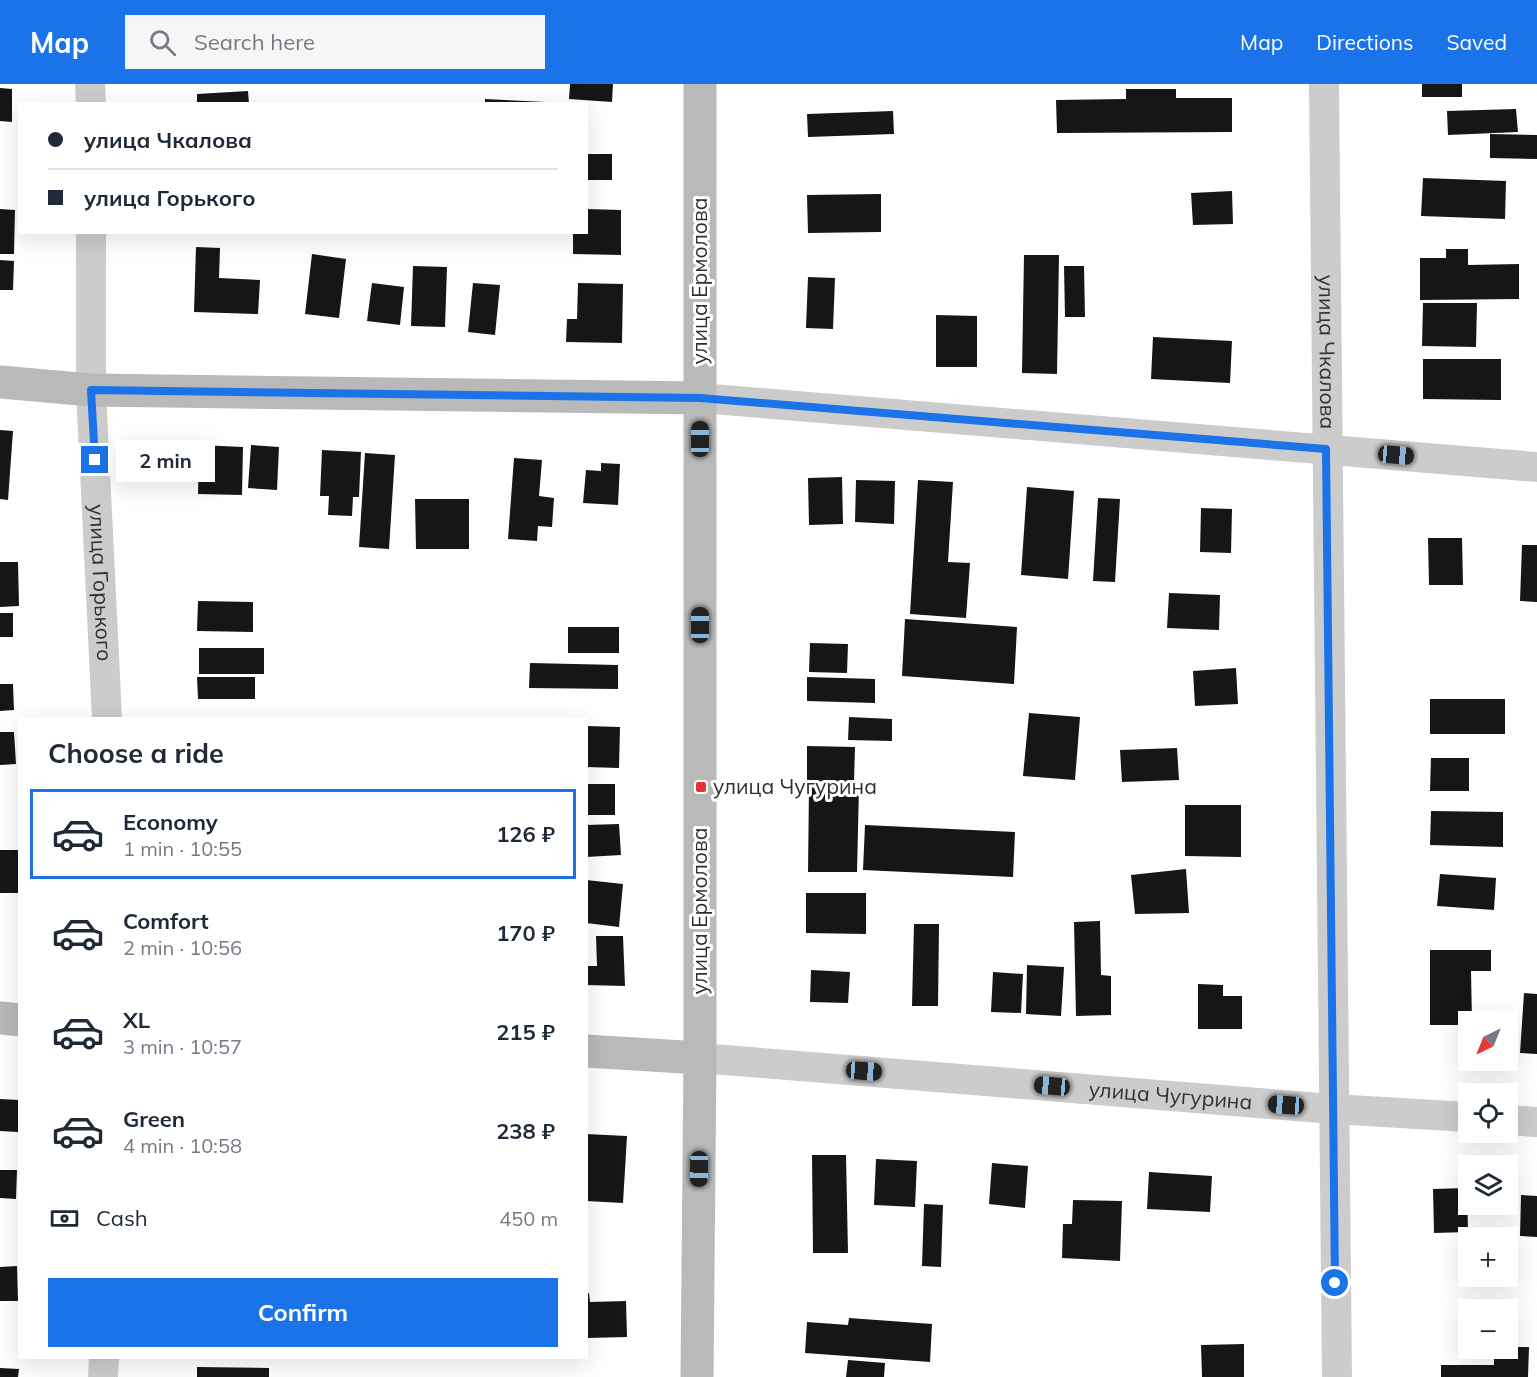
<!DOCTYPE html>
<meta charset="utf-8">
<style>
body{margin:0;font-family:Mulish,sans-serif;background:#f6f6f7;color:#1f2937;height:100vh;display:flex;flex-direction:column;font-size:22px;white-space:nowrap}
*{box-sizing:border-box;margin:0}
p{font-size:20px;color:#747a83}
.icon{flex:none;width:33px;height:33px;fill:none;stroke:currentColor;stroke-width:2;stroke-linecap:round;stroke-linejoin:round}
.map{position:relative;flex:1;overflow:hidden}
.sheet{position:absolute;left:18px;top:633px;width:570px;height:642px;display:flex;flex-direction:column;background:#fff;border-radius:0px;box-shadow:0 6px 24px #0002}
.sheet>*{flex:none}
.banner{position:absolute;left:18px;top:18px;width:570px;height:132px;border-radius:0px;box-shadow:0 6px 24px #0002;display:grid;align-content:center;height:132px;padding:0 30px;background:#fff}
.needle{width:39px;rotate:223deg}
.controls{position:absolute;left:1458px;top:927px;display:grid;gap:12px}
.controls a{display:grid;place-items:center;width:60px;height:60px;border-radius:0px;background:#fff;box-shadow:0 6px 24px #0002;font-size:30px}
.end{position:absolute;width:27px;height:27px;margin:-14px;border:8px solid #1a73e8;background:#fff;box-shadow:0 0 0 3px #fff}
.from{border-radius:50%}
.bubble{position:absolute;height:42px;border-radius:0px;background:#fff;box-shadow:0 6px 24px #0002;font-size:20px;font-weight:700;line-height:42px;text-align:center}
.car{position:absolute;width:18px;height:36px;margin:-18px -9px;border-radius:8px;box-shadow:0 0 4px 2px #0007;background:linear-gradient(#222 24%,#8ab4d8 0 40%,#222 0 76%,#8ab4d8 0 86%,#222 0)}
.banner b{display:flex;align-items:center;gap:21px;height:57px;font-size:22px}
.banner b+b{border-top:2px solid #e0e1e3}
.banner i{width:15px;height:15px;background:#1f2937}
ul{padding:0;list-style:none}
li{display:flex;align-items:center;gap:18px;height:90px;margin:0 12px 9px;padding:0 18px;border:3px solid transparent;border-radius:0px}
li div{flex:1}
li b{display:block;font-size:22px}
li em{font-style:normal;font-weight:700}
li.selected{border-color:#1a73e8}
li>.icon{width:54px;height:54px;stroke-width:1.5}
h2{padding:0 30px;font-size:27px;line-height:72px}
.pay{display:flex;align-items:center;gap:15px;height:66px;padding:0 30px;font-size:22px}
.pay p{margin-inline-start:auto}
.action{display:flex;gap:12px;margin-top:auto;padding:12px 30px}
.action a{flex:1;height:69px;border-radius:0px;background:#1a73e8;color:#fff;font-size:24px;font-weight:700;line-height:69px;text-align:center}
header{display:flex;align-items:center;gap:36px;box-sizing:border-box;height:84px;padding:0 30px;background:#1a73e8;color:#fff}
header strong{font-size:28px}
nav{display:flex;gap:33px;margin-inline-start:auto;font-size:21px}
.search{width:420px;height:54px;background:#f6f6f7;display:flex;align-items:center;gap:15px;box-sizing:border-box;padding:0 21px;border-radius:0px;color:#747a83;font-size:22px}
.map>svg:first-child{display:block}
</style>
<header>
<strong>Map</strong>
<div class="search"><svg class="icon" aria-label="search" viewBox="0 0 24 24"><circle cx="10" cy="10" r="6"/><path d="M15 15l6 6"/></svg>Search here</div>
<nav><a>Map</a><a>Directions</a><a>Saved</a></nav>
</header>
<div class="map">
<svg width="1537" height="1293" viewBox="0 0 1537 1293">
<rect width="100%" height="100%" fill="#fff"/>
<path fill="#161616" d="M570,0H613L612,18L569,15Z
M1422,0H1462V13H1422Z
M0,4L12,5V38L0,37Z
M1126,5H1176V14H1232V48L1057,49L1056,16L1126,15Z
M248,7L249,20H197V10Z
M485,15L546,18V20H485Z
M1516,25L1518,48L1448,51L1447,27Z
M893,27L894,50L808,53L807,30Z
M1490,50L1537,51V75L1490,74Z
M586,70H612V96H586Z
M1423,94L1506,97L1505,135L1421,132Z
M1232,107L1233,140L1193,141L1191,109Z
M881,110V148L808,149L807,111Z
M0,125L15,126L14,170H0Z
M586,125L621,126V171L573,170V148H586Z
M196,163L220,164L219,194L260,196L258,230L194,228Z
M1446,165H1468V181L1519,180V215L1420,216V174H1446Z
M312,170L346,175L339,234L305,230Z
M1024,171H1059L1057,290L1022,289Z
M0,176L14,177L13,206H0Z
M413,182L447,183L445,243L411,242Z
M1064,182H1084L1085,233H1065Z
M808,193L835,194L833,245L806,244Z
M372,199L404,203L400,241L367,237Z
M473,199L500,201L495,251L468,248Z
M578,199L623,200L622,259L566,258L567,235H577Z
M1423,219H1477L1476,263L1422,262Z
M936,231L977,232V283H936Z
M1153,253L1232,257L1230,299L1151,295Z
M1423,275H1501V316L1423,315Z
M0,346L13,347L8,416L0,415Z
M199,361L243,363L242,411L198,410Z
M251,361L279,363L277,406L248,404Z
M322,366L361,368L359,413H353L352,432L328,431L329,412H320Z
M365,369L395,371L389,465L359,463Z
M514,374L542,376L539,412L554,414L552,443L538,442L537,457L508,455Z
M601,379L620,380L618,421L583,419L586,386L601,387Z
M842,393L843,440L809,441L808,394Z
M856,396L895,397L894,440L855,438Z
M918,396L953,398L948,478L970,479L966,534L910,530Z
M1027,403L1074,407L1068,495L1021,491Z
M1098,414L1120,415L1115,498L1093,497Z
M415,415H469V465H416Z
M1201,424L1232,425L1231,469L1200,468Z
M1428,454H1462L1463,501H1429Z
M1522,461H1537V518L1520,517Z
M0,478H18L19,522L0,523Z
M1169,509L1220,511L1219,546L1167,544Z
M198,517L253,518V548L197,547Z
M0,529H13V553H0Z
M905,535L1017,543L1014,600L902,592Z
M568,543H619V569H568Z
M810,559L848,560L847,589L809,588Z
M199,564H264V590H199Z
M530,579L618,581V605L529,604Z
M1236,584L1238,620L1195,622L1193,587Z
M197,593H255V615H198Z
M807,593L875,595V619L807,617Z
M0,600H13L14,626L0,627Z
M1430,615H1505V650H1430Z
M1029,629L1080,633L1075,696L1023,692Z
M849,633L892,635V657L848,656Z
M586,642L620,643L619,684L586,683Z
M0,648H14L16,680L0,681Z
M807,662L855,663L854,698L807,697Z
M1177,664L1179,696L1122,698L1120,666Z
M1431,674H1469V707H1430Z
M586,700H615V731H586Z
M809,702L859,703L857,788H808Z
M1185,721H1241V773L1185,772Z
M1431,727L1503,728V763L1430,761Z
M619,740L621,771L586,773V741Z
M865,741L1015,748L1013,793L863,786Z
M0,766H18L19,809H0Z
M1186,785L1189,829L1135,830L1131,791Z
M1440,790L1496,794L1494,826L1437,822Z
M586,796L623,800L619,843L586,839Z
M806,809H866V850L806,849Z
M1100,837L1101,891L1111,892V931L1076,932L1074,838Z
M914,840H939L938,922H912Z
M596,852H623L625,902L586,901V882H597Z
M1430,866H1491V887H1471L1472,938H1468V941H1430Z
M1027,881L1064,883L1061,932L1026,930Z
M811,886L850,888L848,919L810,918Z
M993,888L1023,890L1021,929L991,928Z
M1198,900L1223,901V912H1242V945H1198Z
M1524,909L1537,910V970L1520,969Z
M0,1015L19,1016L18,1048L0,1047Z
M586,1050L627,1052L623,1119L586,1117Z
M812,1071H846L848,1169H813Z
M876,1075L917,1077L915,1123L874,1121Z
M992,1079L1028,1082L1025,1124L989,1120Z
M0,1086H17L16,1115L0,1114Z
M1149,1088L1212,1092L1210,1128L1147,1125Z
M1467,1104L1468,1148L1434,1149L1433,1105Z
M1521,1111L1537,1112V1153L1520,1152Z
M1073,1116L1122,1117L1120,1177L1062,1174L1063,1140H1072Z
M924,1120L943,1121L941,1183L922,1182Z
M17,1182L18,1217H0V1183Z
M586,1209H589L590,1218L626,1217L627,1253L586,1254Z
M849,1234L932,1240L930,1278L805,1269L807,1238L848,1241Z
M1244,1260V1293H1202L1201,1261Z
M1508,1263H1529L1528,1293H1441V1281H1494V1264H1508Z
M848,1276L885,1279L884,1293H846Z
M197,1283L269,1284V1293H197Z
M0,1284L19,1285L18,1293H0Z"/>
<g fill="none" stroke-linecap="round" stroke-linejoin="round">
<g stroke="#ccc" stroke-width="30">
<path d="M90,0L91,20"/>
<path id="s1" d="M1324,0L1337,1293"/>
<path id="s2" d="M91,148V306L107,634"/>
<path d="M700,314L1537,383"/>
<path id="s3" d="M700,974L1333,1025L1468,1033"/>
<path d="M1508,1036L1537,1038"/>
<path d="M103,1293L104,1274"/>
</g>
<path stroke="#b9b9b9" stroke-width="33" d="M0,298L91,306L700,314
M0,934L20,936
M586,967L700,974
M697,1293L700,974V0"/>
</g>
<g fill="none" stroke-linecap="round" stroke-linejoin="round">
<path stroke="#1a73e8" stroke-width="8" d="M95,376L91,306L700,314L1326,365L1335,1199"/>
</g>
<rect fill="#e43239" stroke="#fff" stroke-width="2" x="695" y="697" width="12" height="12" rx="3"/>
<g text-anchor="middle" stroke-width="6" stroke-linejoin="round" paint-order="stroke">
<g font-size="21" fill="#2f2f2f" stroke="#fff">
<text transform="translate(700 197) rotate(-90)" y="7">улица Ермолова</text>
<text dy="7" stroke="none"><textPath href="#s1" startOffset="268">улица Чкалова</textPath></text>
<text dy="7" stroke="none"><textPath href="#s2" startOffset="351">улица Горького</textPath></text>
<text transform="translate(700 827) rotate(-90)" y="7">улица Ермолова</text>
<text dy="7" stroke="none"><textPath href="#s3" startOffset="472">улица Чугурина</textPath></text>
</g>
<g font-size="21" fill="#2f2f2f" stroke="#fff" text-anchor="start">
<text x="713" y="710">улица Чугурина</text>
</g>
</g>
</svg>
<div class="controls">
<a><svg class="needle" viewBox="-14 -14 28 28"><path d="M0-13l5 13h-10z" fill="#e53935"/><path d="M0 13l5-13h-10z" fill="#747a83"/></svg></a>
<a><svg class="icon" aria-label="locate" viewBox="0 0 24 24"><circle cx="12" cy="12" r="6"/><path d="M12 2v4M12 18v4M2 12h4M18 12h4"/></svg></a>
<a><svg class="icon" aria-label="layers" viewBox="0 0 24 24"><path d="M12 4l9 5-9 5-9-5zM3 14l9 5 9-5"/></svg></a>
<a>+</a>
<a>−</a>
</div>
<i class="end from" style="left:1335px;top:1199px"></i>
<i class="end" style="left:95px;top:376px"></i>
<div class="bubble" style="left:116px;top:356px;width:99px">2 min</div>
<i class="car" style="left:700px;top:355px;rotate:0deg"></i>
<i class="car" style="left:1396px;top:371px;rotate:95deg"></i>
<i class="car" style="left:700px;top:541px;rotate:0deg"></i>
<i class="car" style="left:864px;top:987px;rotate:94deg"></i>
<i class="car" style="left:1052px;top:1002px;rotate:275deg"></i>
<i class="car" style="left:1286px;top:1021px;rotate:274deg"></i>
<i class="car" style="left:699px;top:1085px;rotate:181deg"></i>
<div class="banner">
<b><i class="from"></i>улица Чкалова</b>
<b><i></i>улица Горького</b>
</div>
<section class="sheet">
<h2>Choose a ride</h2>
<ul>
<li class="selected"><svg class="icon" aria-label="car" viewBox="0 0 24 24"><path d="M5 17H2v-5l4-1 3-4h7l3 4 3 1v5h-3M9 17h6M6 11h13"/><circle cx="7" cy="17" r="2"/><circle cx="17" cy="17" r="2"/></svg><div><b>Economy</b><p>1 min · 10:55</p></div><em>126 ₽</em></li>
<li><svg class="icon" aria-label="car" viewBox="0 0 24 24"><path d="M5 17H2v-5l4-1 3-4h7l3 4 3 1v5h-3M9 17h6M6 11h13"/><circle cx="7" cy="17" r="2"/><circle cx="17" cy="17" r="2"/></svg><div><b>Comfort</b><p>2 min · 10:56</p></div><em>170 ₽</em></li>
<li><svg class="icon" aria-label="car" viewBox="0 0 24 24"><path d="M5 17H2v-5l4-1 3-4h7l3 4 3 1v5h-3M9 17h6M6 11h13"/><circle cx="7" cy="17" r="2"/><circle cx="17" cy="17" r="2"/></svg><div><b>XL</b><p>3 min · 10:57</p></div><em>215 ₽</em></li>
<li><svg class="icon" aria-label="car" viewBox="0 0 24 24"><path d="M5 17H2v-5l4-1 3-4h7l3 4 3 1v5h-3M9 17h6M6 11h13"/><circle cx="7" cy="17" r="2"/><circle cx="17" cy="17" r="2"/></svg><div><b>Green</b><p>4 min · 10:58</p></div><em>238 ₽</em></li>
</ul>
<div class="pay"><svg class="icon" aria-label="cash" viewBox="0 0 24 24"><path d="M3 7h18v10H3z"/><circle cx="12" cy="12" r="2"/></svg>Cash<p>450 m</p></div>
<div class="action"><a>Confirm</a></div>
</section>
</div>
